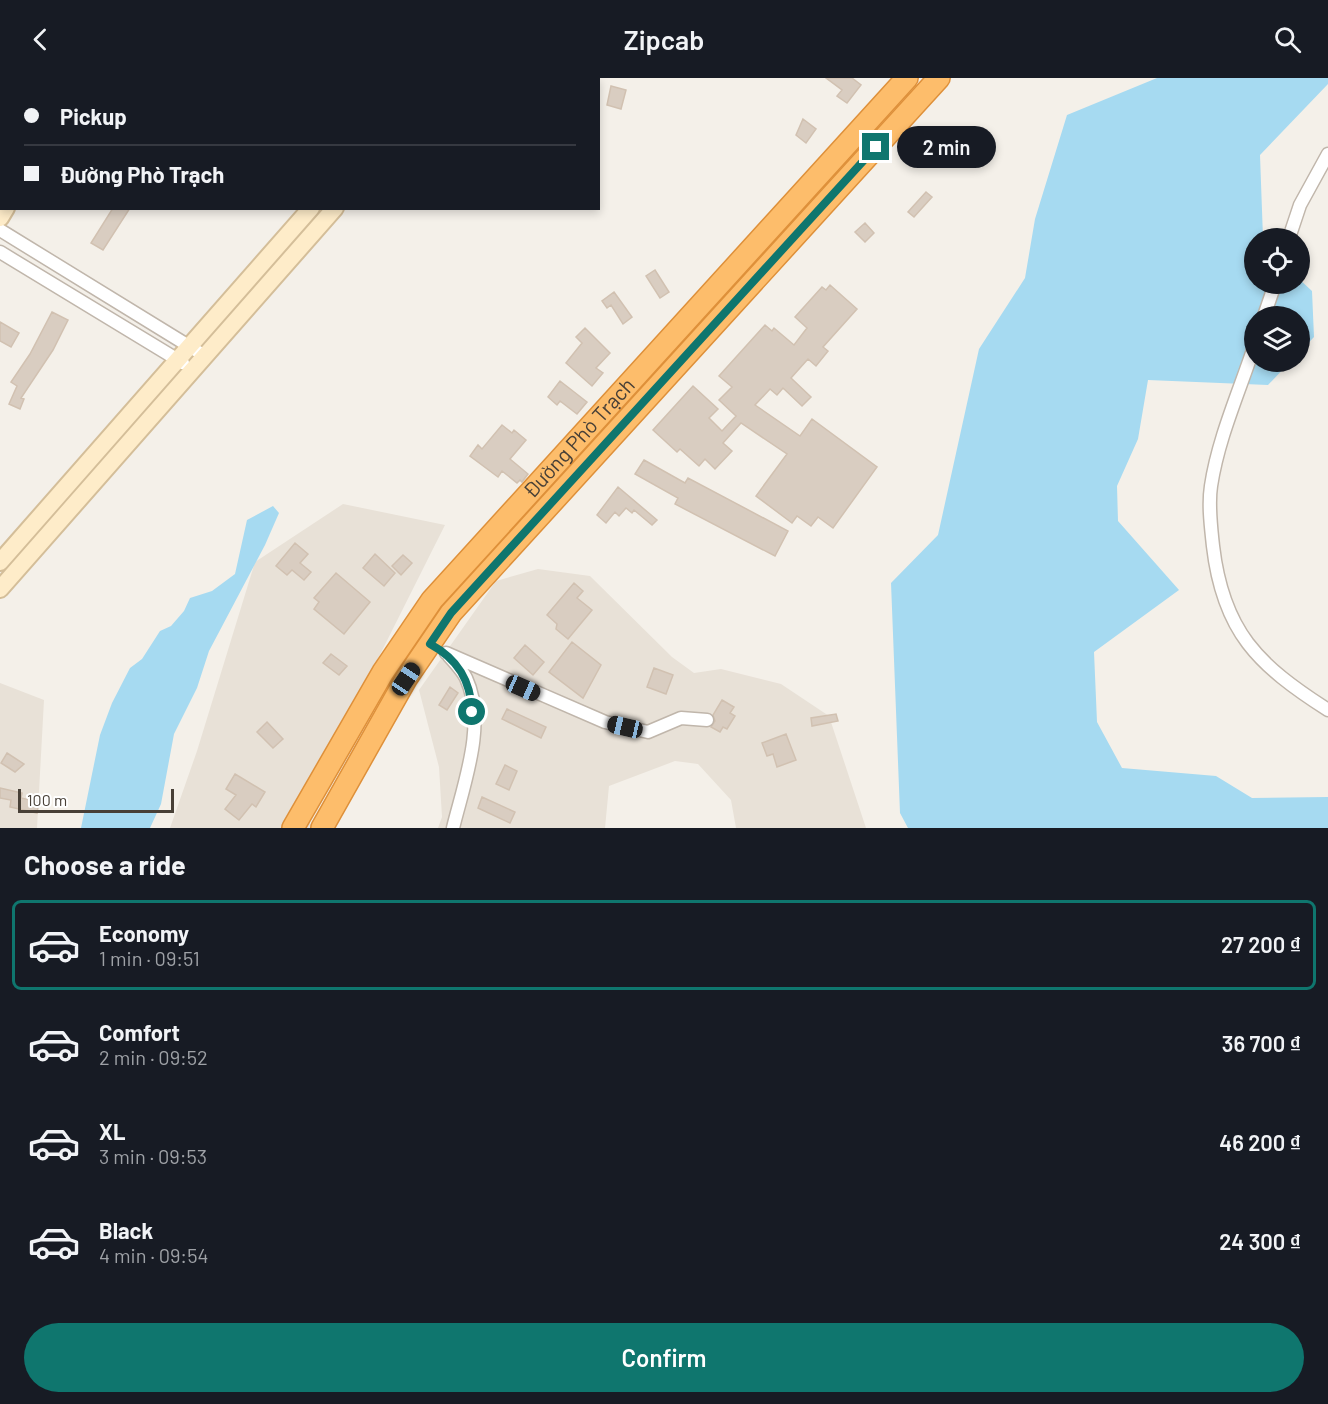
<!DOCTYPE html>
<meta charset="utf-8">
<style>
body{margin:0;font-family:Barlow,sans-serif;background:#242831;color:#f1f3f6;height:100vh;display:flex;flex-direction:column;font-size:22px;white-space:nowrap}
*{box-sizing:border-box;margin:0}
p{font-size:20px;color:#9ea1a6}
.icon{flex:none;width:33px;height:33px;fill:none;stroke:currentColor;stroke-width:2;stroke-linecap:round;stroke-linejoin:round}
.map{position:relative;height:750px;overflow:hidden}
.details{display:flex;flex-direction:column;background:#171b24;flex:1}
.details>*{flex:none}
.banner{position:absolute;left:0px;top:0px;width:600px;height:132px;box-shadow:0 3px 9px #0003;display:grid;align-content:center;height:132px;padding:0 24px;background:#171b24}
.controls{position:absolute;left:1244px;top:150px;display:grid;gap:12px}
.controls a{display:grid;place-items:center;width:66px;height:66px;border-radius:50%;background:#171b24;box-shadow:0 3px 9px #0003;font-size:30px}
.scale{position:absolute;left:18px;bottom:15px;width:156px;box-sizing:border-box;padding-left:6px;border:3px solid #484037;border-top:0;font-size:16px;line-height:21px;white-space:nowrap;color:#484037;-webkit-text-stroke:4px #fff;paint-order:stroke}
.end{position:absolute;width:27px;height:27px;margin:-14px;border:8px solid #0f766e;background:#fff;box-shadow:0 0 0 3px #fff}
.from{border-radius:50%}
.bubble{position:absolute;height:42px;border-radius:21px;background:#171b24;box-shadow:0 3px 9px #0003;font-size:20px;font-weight:600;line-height:42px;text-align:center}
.car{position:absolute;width:18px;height:36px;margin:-18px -9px;border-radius:8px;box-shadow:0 0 4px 2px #0007;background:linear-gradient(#222 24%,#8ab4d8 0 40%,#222 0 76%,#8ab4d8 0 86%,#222 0)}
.banner b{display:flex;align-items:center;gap:21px;height:57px;font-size:22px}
.banner b+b{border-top:2px solid #363941}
.banner i{width:15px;height:15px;background:#f1f3f6}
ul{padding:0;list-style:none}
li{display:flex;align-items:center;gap:18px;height:90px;margin:0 12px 9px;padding:0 12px;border:3px solid transparent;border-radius:9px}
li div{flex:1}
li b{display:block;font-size:22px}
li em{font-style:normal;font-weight:600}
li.current{border-color:#0f766e}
li>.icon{width:54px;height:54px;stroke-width:1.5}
h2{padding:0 24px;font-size:27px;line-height:72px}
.button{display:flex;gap:12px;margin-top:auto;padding:12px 24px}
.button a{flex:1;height:69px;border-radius:36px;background:#0f766e;color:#fff;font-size:24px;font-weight:600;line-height:69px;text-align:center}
header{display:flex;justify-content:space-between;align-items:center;height:78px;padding:0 24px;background:#171b24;font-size:27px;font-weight:600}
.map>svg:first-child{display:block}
</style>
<header><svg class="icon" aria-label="back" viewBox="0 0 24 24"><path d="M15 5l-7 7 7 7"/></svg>Zipcab<svg class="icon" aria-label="search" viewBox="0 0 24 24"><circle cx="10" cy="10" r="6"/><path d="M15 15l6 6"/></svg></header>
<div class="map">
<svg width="1328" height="750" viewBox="0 0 1328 750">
<rect width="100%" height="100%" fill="#f4f0e9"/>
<path fill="#e8e1d7" d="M343,426L445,447L302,732L313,750H170L197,673L255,484Z
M538,491L590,498L672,579L694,595L721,591L781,606L829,638L866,750H736L731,722L698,686L675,683L609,708L605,750H438L442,739L439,689L419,612L496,503Z
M0,605L44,622L37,750H0Z"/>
<path fill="#a6daf1" d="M1157,0H1328V6L1260,77L1263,160H1254V206H1299V201L1312,213L1314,259L1299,275V238H1254V284H1290L1268,307L1148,302L1138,361L1117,408L1118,443L1179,512L1094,574L1097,644L1122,690L1216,698L1252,720L1328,719V750H908L900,735L891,505L938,457L979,271L1025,200L1035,141L1067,37Z
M273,428L279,435L265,467L209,573L197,610L174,656L161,726L150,750H81L100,657L112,625L130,590L142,581L160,553L171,548L184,533L190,520L212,513L235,496L247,442Z"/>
<path fill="#d9cdc1" stroke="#d1c1b1" stroke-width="1.5" d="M826,0H852L861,7L847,25L837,18L842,12Z
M611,8L626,12L621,31L607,27Z
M803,41L816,51L806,65L796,57Z
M926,114L932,119L914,139L908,134Z
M113,130H130L103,172L91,165Z
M865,145L874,155L865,164L855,154Z
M655,192L669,214L660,220L646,198Z
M830,207L857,231L823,269L828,273L816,288L808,281L791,300L811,319L802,328L783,310L777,317L770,311L755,327L800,358L812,341L877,389L833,450L818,439L811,448L797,438L792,445L756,418L787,376L741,345L723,365L732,373L715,391L705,381L699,388L680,371L677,374L653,352L693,308L718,331L709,340L722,353L736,338L719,322L732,309L719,298L765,247L772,253L774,250L794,267L807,250L795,239L822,209L826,212Z
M614,214L632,239L623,246L611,227L607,230L602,223Z
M52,234L68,242L53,272L21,320L24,321L20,331L9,326L17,308L11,304L30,276Z
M0,244L19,255L11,269L0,263Z
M585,250L610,275L596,290L603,295L592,308L566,285L582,265L576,259Z
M560,303L587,324L577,336L560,323L557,327L548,319Z
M502,347L512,355L514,352L526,362L510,381L528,396L522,404L520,402L517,405L502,393L498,399L470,378L478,367L482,371Z
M644,382L685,405L688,400L788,453L775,478L675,426L678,420L635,396Z
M618,409L657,442L652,447L634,432L632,435L626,430L619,438L615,434L606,445L597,437Z
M295,465L308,476L300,485L311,494L304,502L292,492L287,497L276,488Z
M375,476L395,495L384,508L363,490Z
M403,477L412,485L401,497L392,488Z
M336,495L370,524L344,556L314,531L319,524L314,520Z
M574,505L583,513L577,520L592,532L568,561L556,551L557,546L547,537Z
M572,564L601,587L583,620L549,594Z
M525,567L544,584L533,597L514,580Z
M331,576L347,588L339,597L323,585Z
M654,590L673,597L666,616L647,609Z
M450,609L458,615L447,632L439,627Z
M722,622L734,629L730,635L735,638L727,651L723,649L720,654L711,649L715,643L713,637Z
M507,631L546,649L541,660L502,641Z
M836,636L838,643L812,648L811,640Z
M267,644L283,661L273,670L257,654Z
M786,656L796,682L777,689L773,676L767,678L762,665Z
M7,675L24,686L15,694L1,685Z
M505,687L517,693L509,712L496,706Z
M235,696L265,714L256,729L252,726L239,742L225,731L236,717L226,711Z
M0,710L22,715L21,720L39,724L37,735L10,729L11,722L0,720Z
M482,719L515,734L510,745L478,730Z"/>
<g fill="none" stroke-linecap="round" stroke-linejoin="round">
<defs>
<path id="street" d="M362,0L365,2
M0,152L205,278
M1289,160L1300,127L1328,76
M0,174L183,285
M1264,238L1275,206
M1254,269C1239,314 1218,361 1211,408C1208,427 1211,449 1213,468C1223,554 1258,587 1328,632
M446,575L605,644L648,654L681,640L707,642
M449,578C455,585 462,592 466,600C487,645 464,705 453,750"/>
<path id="secondary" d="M64,2L65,0
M87,2L88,0
M424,2L426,0
M450,2L451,0
M0,103L2,101
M0,140L6,130
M0,484L311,130
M0,511L335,130"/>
<g id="highway">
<path id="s1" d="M293,750L383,594L432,522L907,0"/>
<path d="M322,750L406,601L451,535L939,0"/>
</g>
</defs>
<use href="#street" stroke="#c0b6ab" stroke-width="15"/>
<use href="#secondary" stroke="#d4be99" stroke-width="20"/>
<use href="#highway" stroke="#de903a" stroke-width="24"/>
<use href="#street" stroke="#fff" stroke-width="12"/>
<use href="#secondary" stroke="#feecc9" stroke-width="16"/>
<use href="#highway" stroke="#fdbd6b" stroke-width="21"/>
</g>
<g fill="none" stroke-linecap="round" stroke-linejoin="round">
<path stroke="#0f766e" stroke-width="8" d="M472,634C471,603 458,581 430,566L451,535L876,69"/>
</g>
<g text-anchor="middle" stroke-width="4.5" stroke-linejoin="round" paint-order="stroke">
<g font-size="21" fill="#484037" stroke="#fff">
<text dy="7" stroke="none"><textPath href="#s1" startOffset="486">Đường Phò Trạch</textPath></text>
</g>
</g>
</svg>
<div class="controls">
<a><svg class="icon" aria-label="locate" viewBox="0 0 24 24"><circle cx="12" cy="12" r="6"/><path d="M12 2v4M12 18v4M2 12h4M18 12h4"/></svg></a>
<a><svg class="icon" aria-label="layers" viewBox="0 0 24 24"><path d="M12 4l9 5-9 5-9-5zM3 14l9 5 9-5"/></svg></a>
</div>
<div class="scale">100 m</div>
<i class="end from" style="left:472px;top:634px"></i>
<i class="end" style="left:876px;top:69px"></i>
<div class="bubble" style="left:897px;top:48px;width:99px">2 min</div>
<i class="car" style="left:406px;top:601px;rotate:34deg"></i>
<i class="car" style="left:523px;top:610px;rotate:114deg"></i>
<i class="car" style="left:625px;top:649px;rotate:283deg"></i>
<div class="banner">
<b><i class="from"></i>Pickup</b>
<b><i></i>Đường Phò Trạch</b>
</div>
</div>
<section class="details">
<h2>Choose a ride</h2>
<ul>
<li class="current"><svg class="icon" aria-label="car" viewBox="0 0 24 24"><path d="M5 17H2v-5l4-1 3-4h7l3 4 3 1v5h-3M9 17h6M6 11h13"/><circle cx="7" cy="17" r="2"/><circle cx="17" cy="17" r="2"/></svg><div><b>Economy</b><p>1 min · 09:51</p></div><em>27 200 ₫</em></li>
<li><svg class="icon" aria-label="car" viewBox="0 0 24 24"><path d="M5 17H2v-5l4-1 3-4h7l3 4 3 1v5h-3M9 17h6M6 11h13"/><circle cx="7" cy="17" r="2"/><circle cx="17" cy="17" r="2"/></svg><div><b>Comfort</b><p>2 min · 09:52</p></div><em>36 700 ₫</em></li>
<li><svg class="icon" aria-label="car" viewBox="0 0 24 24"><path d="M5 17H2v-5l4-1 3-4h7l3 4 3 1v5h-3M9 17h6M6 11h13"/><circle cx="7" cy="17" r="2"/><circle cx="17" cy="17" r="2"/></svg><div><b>XL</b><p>3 min · 09:53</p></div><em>46 200 ₫</em></li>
<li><svg class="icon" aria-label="car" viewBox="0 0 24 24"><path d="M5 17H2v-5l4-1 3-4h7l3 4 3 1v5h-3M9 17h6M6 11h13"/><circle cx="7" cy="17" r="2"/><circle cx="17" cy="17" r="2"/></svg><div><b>Black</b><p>4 min · 09:54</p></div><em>24 300 ₫</em></li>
</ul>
<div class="button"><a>Confirm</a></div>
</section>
